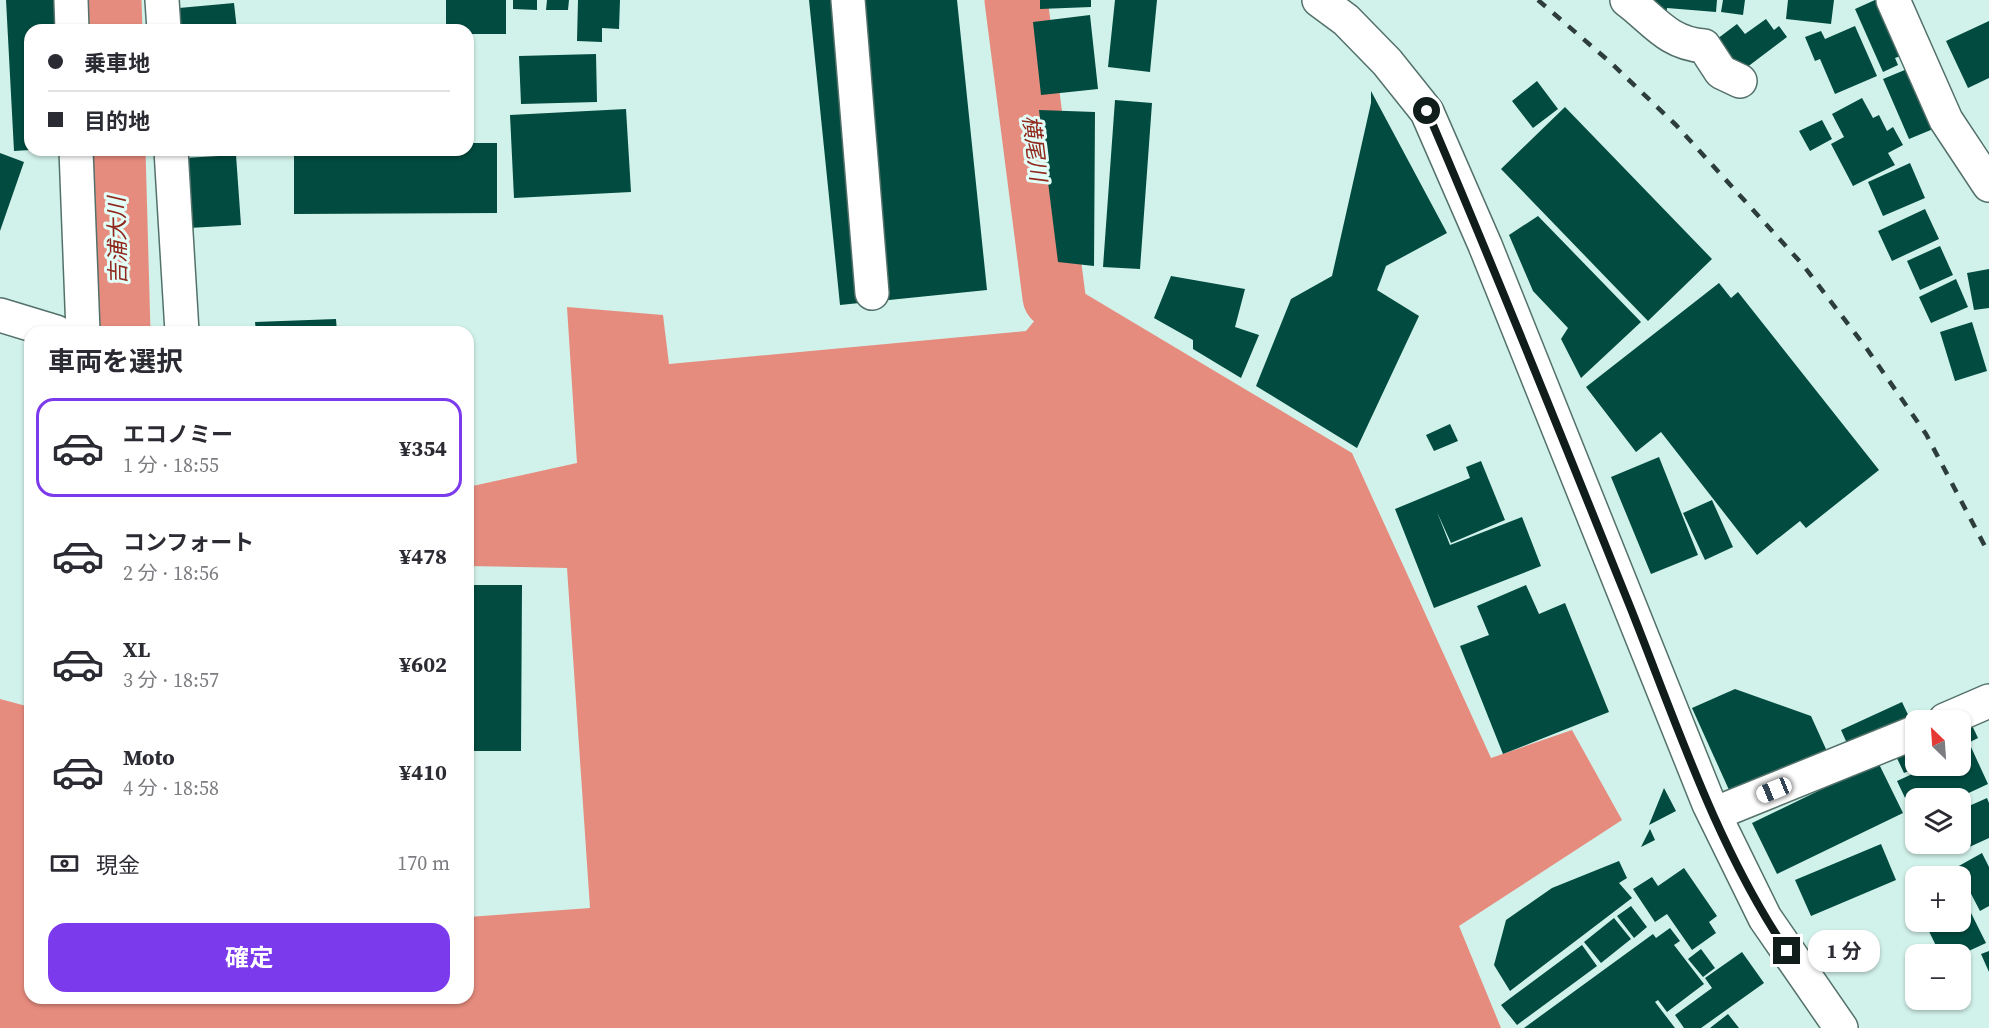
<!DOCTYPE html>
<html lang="ja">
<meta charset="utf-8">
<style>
body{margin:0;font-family:"Source Serif 4","Noto Sans JP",serif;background:#f7f7f7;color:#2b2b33;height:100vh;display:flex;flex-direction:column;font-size:22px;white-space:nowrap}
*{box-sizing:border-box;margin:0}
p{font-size:20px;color:#7c7c81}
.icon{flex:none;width:33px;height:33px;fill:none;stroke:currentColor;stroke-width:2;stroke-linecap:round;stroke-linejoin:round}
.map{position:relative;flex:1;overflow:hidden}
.panel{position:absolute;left:24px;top:326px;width:450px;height:678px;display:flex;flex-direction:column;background:#fff;border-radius:18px;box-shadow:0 2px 4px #0004}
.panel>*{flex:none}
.hud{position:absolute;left:24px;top:24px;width:450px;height:132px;border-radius:18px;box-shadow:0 2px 4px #0004;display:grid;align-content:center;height:132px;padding:0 24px;background:#fff}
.needle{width:39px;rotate:335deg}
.buttons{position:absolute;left:1905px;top:710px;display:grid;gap:12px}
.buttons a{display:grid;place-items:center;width:66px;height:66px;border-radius:12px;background:#fff;box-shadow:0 2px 4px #0004;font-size:30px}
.end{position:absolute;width:27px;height:27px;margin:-14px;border:8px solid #101d1a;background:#fff;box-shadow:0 0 0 3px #fff}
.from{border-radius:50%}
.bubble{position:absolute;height:42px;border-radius:18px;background:#fff;box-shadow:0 2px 4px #0004;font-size:20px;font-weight:700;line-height:42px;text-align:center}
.car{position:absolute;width:18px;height:36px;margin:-18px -9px;border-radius:8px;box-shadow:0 0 4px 2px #0007;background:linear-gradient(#fff 24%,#345 0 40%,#fff 0 76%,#345 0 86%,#fff 0)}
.hud b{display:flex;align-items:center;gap:21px;height:57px;font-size:22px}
.hud b+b{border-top:2px solid #e1e1e2}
.hud i{width:15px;height:15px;background:#2b2b33}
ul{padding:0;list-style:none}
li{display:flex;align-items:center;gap:18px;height:99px;margin:0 12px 9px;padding:0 12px;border:3px solid transparent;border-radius:18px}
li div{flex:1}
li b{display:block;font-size:22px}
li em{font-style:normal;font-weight:700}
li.active{border-color:#7c3aed}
li>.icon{width:54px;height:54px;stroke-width:1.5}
h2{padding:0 24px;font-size:27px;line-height:72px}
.pay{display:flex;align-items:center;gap:15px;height:66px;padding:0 24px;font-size:22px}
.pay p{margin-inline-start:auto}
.button{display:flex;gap:12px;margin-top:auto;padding:12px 24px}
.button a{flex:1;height:69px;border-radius:18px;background:#7c3aed;color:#fff;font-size:24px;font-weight:700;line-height:69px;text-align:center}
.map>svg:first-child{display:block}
</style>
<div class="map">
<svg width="1989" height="1028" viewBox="0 0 1989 1028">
<rect width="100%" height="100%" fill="#d1f2ea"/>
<path fill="#e68c7e" d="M1084,293L1352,453L1491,758L1572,730L1622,820L1459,926L1501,1028H0V699L30,707V998H468V917L590,908L567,568L468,566V487L577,463L567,307L663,315L669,364L1026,331L1054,297Z"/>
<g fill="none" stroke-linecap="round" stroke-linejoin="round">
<path stroke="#e68c7e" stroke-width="63" d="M110,0L111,30
M1016,0L1054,297
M114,150L119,332"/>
</g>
<path fill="#014b40" d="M6,0H66L67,30H30V150L14,151Z
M446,0H506V34H468V30H446Z
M513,0H537V10L513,9Z
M547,0H569L568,10H546Z
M578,0H620L619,29L602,28V42L577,41Z
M809,0H957L987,290L840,305Z
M1040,0H1091V7L1040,9Z
M1115,0H1157L1150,72L1108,67Z
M1652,0H1717L1716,12L1667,8L1666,17Z
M1723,0H1745L1743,15L1721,12Z
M1788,0H1834L1831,24L1786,19Z
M1875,0H1881L1906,54L1895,58L1898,65L1883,72L1855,9Z
M234,3L237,30H180L179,8Z
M1090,15L1098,89L1041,95L1033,22Z
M1766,19L1774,30L1779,26L1787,37L1738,74L1713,42L1737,24L1745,34Z
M1989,21V78L1968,88L1946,41Z
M1855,26L1877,76L1835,94L1820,59L1815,61L1805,37L1821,31L1825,39Z
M596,54L597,102L521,104L519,56Z
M1912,67L1938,127L1909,139L1883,79Z
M1537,81L1558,109L1533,128L1512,101Z
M1371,91L1447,233L1386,266L1377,290L1419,316L1357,448L1256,386L1291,299L1332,276L1371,103Z
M1862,98L1873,118L1879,115L1887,131L1893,127L1903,145L1888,153L1895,165L1853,186L1831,144L1844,137L1832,114Z
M1115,100L1152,103L1140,269L1103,267Z
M1565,107L1712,259L1648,321L1501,169Z
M626,109L631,192L514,198L510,115Z
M1039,110L1095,112L1094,266L1058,262Z
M1822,120L1832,139L1810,151L1799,131Z
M468,143H497V213L294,214V150H468Z
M0,153L24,162L0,231Z
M236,155L241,225L189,228L184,158Z
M1910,163L1925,198L1883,216L1868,182Z
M1925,209L1939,239L1892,261L1878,231Z
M1538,216L1641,322L1581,378L1561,339L1568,328L1533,291L1509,235Z
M1940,246L1953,275L1920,290L1907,261Z
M1989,269V308L1974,310L1967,273Z
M1171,276L1245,289L1235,327L1259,335L1241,378L1193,349V340L1154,318Z
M1956,279L1968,307L1931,323L1919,297Z
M1719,283L1731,298L1738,292L1879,470L1806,528L1800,521L1757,555L1661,432L1636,452L1586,387Z
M336,319L337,332H256L255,322Z
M1972,322L1987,371L1955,381L1940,332Z
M468,345H473L470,447H468Z
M1450,424L1458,441L1434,451L1426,435Z
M1659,457L1698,555L1651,574L1611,477Z
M1481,461L1505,520L1451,543L1437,512L1450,545L1522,517L1541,566L1434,608L1395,509L1470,478L1466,467Z
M1712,500L1733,547L1705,560L1683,513Z
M468,585H522L521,751H468Z
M1526,585L1539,614L1565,603L1609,712L1503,754L1460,646L1489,635L1477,606Z
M1735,689L1811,716L1830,758L1734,801L1692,708Z
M1902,702L1911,721L1850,750L1841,730Z
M1969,719L1978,738L1960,747V723Z
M1916,744V765H1922L1904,773L1895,754Z
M1971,747L1988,784L1958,798H1916V821L1897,781L1932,765H1960V752Z
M1878,762L1903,813L1777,874L1752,823Z
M1664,788L1676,811L1649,825Z
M1987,798L1989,803V838L1954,854L1949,843H1960V810Z
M1650,829L1655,840L1641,847Z
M1881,844L1896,880L1811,916L1795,880Z
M1982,853L1989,867V906L1980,911L1957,867Z
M1619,861L1627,878L1619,883L1632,898L1510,991L1494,965L1506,920L1552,888Z
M1684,868L1717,916L1709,922L1716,933L1692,950L1667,914L1655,922L1633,889L1652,877L1658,886Z
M1960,891L1986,943L1960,955L1940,954L1924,921H1960Z
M1631,906L1647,927L1634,938L1617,916Z
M1614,918L1631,939L1601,963L1584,942Z
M1670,928L1680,941L1674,945L1704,984L1667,1012L1658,1000L1655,1002L1675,1028H1524L1653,934L1656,938Z
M1582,945L1597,966L1517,1025L1501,1005Z
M1701,949L1715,968L1703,977L1688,959Z
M1989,951V972L1981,954Z
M1742,952L1764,983L1701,1028H1684L1675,1015L1712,988L1705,978Z
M1728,1014L1739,1028H1710Z"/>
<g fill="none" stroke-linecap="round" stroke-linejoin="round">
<defs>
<path id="minor" d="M71,0L72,30
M162,0L164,30
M848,0L872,293
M1319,0L1346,20L1387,62L1427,112L1485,245L1709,804L1765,918L1841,1028
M1627,0C1654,20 1667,43 1704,46L1721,72L1740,81
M1893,0L1946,120L1989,185
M76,150L83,332
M171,150L182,332
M0,315L56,332
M1945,720L1989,701
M1714,814L1916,732"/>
</defs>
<use href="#minor" stroke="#53716a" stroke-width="36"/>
<use href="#minor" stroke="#fff" stroke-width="33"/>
<path stroke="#2d3d39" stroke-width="4.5" stroke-dasharray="10 10" stroke-linecap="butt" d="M1538,0L1610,62L1676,125L1803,265L1867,349L1926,434L1989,554"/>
</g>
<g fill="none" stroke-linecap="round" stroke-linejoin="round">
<path stroke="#101d1a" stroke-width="8" d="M1427,111C1498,276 1564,443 1631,609C1677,725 1717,847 1787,951"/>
</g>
<g text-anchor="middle" stroke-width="6" stroke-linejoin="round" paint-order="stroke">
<g font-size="22" font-style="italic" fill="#90271c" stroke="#e3fef7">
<text transform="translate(1035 148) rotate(83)" y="8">横尾川</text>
<text transform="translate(117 241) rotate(-91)" y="8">吉浦大川</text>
</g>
</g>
</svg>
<div class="buttons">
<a><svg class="needle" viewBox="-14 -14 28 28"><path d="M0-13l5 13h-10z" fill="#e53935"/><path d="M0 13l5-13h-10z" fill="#7c7c81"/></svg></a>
<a><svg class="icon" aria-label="layers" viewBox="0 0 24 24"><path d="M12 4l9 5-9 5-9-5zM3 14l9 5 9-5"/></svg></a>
<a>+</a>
<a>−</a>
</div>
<i class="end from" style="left:1427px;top:111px"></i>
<i class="end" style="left:1787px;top:951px"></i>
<div class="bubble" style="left:1808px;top:930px;width:72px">1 分</div>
<i class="car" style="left:1774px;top:790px;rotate:248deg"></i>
<div class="hud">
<b><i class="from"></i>乗車地</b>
<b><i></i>目的地</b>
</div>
<section class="panel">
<h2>車両を選択</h2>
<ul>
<li class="active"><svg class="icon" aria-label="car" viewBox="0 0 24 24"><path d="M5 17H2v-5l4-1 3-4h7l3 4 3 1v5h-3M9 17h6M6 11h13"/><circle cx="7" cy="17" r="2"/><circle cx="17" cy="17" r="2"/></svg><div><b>エコノミー</b><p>1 分 · 18:55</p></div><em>¥354</em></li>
<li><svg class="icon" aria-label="car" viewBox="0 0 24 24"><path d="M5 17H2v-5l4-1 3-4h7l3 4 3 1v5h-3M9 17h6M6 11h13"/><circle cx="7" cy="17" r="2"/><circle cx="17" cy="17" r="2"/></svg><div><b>コンフォート</b><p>2 分 · 18:56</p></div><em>¥478</em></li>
<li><svg class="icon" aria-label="car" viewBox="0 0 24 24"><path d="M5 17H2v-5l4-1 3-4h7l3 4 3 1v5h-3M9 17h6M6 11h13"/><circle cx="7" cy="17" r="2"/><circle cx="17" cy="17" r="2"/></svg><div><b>XL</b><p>3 分 · 18:57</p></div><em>¥602</em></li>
<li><svg class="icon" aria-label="car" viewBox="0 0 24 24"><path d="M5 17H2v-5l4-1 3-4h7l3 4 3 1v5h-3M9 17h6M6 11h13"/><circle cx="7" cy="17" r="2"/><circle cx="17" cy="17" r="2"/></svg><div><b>Moto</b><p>4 分 · 18:58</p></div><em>¥410</em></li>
</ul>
<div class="pay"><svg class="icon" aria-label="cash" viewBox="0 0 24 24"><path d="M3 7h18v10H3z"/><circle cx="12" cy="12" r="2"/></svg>現金<p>170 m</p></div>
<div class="button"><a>確定</a></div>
</section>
</div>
